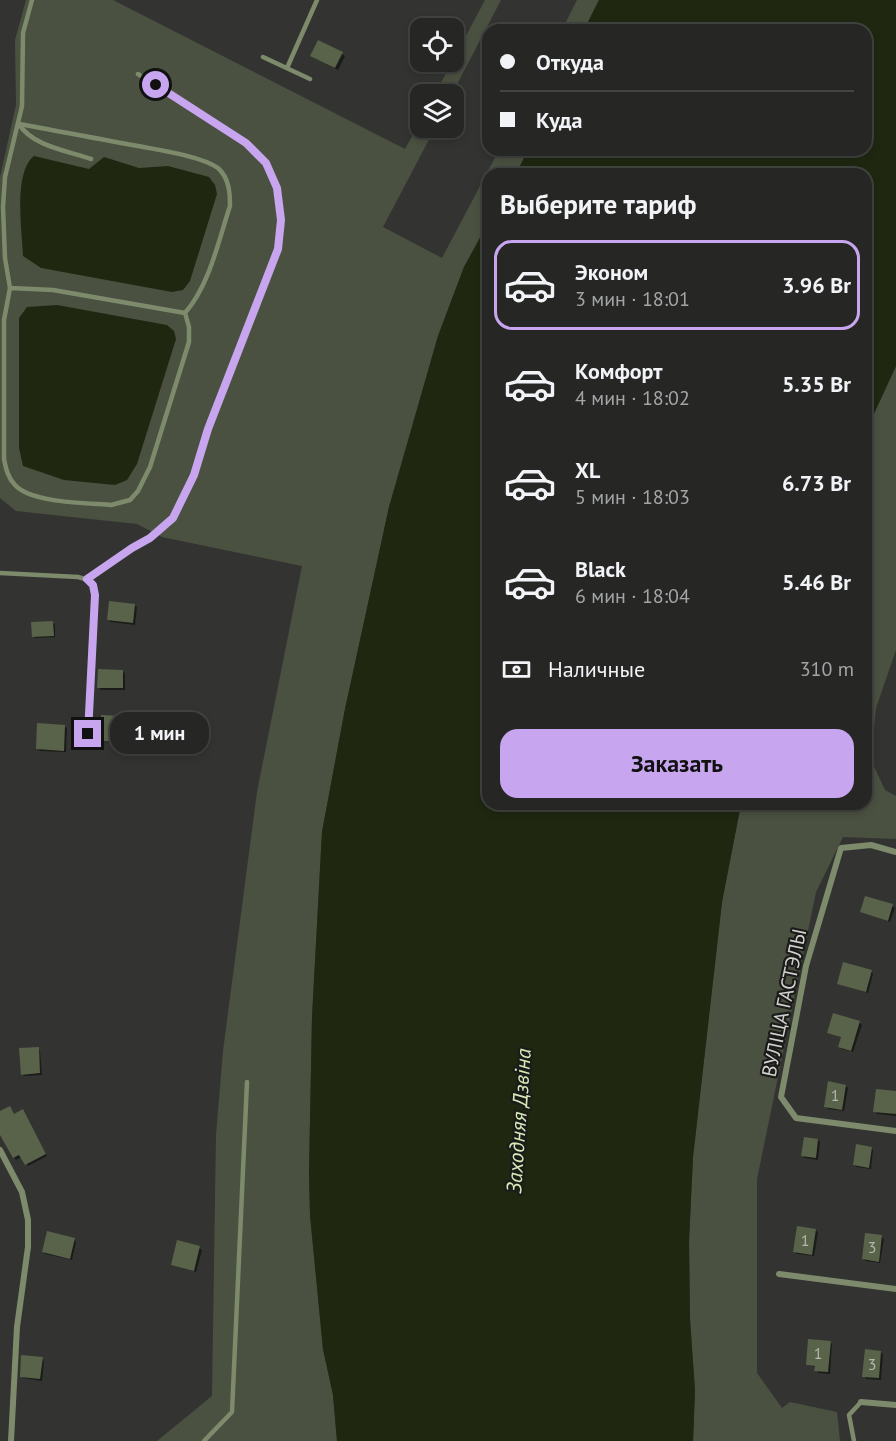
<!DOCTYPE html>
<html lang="ru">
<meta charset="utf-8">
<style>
body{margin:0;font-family:"PT Sans",sans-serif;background:#2e2f2d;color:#f1f3f6;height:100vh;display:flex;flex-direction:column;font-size:22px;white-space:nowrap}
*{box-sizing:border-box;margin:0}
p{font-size:20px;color:#a4a5a7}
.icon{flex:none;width:33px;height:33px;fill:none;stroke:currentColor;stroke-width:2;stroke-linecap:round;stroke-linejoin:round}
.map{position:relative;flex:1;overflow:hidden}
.side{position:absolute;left:482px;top:168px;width:390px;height:642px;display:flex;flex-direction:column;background:#262725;border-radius:18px;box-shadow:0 3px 9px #0003,0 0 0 2px #424442}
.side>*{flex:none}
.top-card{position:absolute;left:482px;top:24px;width:390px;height:132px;border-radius:18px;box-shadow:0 3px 9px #0003,0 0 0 2px #424442;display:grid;align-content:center;height:132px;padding:0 18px;background:#262725}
.tools{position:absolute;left:410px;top:18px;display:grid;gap:12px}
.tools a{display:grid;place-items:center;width:54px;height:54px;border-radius:12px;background:#262725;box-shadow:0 3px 9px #0003,0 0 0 2px #424442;font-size:30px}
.end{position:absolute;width:27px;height:27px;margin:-14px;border:8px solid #c7a6ef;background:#111;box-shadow:0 0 0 3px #111}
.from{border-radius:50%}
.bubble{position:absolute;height:42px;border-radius:18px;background:#262725;box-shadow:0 3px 9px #0003,0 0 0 2px #424442;font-size:20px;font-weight:600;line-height:42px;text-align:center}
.top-card b{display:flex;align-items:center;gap:21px;height:57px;font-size:22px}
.top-card b+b{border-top:2px solid #424442}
.top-card i{width:15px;height:15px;background:#f1f3f6}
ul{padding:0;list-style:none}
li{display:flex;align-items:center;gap:18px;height:90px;margin:0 12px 9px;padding:0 6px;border:3px solid transparent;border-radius:18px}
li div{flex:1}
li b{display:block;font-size:22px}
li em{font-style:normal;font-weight:600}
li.selected{border-color:#c7a6ef}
li>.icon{width:54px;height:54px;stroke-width:1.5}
h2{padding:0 18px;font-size:27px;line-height:72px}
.pay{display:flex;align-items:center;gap:15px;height:66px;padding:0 18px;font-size:22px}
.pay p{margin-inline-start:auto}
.cta{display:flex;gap:12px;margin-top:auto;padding:12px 18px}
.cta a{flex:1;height:69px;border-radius:18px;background:#c7a6ef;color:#111;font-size:24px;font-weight:600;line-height:69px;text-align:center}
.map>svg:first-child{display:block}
</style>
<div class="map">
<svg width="896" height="1441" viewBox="0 0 896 1441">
<rect width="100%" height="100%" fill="#333431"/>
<path fill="#4b5141" d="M26,0H113L405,149L420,122V128H435L383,227L442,258L499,150H528L516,174H488L487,225L464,267L438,336L389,507L345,709L322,832L312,1017L309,1174L310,1215L323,1349L333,1395L337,1441H157L212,1396L216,1135L223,1051L257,792L302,566L162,537L137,524L16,511L0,498V177L16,105L15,40Z
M485,0H501L452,94H435Z
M577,0H599L584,30H562Z
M896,366V650L876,708L871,760L885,790L896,796V839L843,837L816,892L757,1179V1373L782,1408L790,1402L837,1412L840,1441H693L695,1390L690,1319L689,1241L693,1157L722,902L741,804H866V431Z"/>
<path fill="#1f2710" d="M599,0H896V366L866,431V174H516L528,150H866V30H584Z
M34,156L89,169L104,157L139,168L168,166L209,177L215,185L217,194L190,281L183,290L172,292L41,268L23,256C22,230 13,173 34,156Z
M487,225L488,804H741L722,902L693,1157L689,1241L690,1319L695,1391L693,1441H337L333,1395L323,1349L310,1215L309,1174L312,1017L322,832L345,709L389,507L438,336L464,267Z
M57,305L167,325L174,331L176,339L137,464L127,480L115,485L64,480L23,466L19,448V318L27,307Z"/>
<path fill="#0007" d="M319,42L345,56L338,70L312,56Z
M134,605L137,607L135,625L111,622L108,620Z
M53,623L55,625V637L35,638L33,636Z
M123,671L125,674V690H101L99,688Z
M120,717L122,720V743L104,742L101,740Z
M64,726L67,728L66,752L40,751L38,749Z
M892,906L895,908L890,922L862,912Z
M871,971L873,974L868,993L839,983Z
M859,1022L862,1025L853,1052L842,1049L840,1047L843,1038L829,1032Z
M38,1048L40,1051L42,1075L24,1076L22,1074Z
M846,1086L848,1088L844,1111L828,1109L826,1106Z
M896,1093V1116L877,1114L875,1111Z
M12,1110L14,1115L23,1111L25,1113L47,1156L28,1166L22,1157L16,1160L14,1157L0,1131V1113Z
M818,1140L820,1142L818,1160L805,1158L803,1156Z
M871,1148L873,1150L871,1169L857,1167L854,1165Z
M816,1230L818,1233L814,1256L797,1254L795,1252Z
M881,1237L884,1239L880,1263L866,1261L863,1259Z
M74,1239L76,1242L72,1260L46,1254L43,1252Z
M199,1248L202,1250L196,1272L172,1264Z
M830,1342L832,1344L830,1374L818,1373L816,1367L807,1365Z
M881,1352L883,1355L881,1380L866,1379L864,1376Z
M42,1359L44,1361L42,1381L23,1378L21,1376Z"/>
<path fill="#596349" d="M318,40L343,52L335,68L310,56Z
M109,601L135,604L133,623L107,620Z
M53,621L54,636L32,637L31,622Z
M98,669L123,670V688H97Z
M101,715L121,716L120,742L100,741Z
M37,723L65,725L64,751L36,749Z
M865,896L893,904L888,921L860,912Z
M843,962L872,970L866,992L837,984Z
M833,1013L860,1021L851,1051L838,1047L841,1037L827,1033Z
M39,1047L40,1073L21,1075L19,1048Z
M828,1081L846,1085L842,1110L824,1107Z
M876,1089L896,1091V1114L873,1112Z
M10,1106L14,1114L23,1109L46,1154L25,1165L19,1155L13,1158L0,1135V1111Z
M804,1137L818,1139L816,1158L801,1156Z
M856,1144L872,1147L869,1168L853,1165Z
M797,1226L816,1229L812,1255L793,1252Z
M47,1231L75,1238L70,1259L42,1252Z
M865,1233L882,1235L879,1262L862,1259Z
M177,1240L200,1246L194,1271L171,1265Z
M808,1339L831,1341L828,1372L814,1371L815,1366L806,1365Z
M865,1349L881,1351L879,1378L862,1377Z
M21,1355L43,1357L40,1379L20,1377Z"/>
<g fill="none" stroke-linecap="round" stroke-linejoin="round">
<path stroke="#7e8a6c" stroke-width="4.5" d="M263,57L310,79
M287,68L317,0
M19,124C58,131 98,139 138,146C159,150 201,156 218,168C229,178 230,192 230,206C218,242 210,284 185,313L189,327V342L150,467L138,491L130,500L111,505C87,503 31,503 15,485C8,478 6,469 4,459V320L10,288L5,258L3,207L5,177L22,106L23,33L32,0
M19,124C32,146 68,151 91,159
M10,288L53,290L185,313
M0,573L78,577C90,580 93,584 95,595L88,734
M87,579L132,548L150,538L173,518L194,475L208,429L278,249L281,220L277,188L266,163L246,143L138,74
M204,1441L232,1412L247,1082
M854,1441L849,1415L861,1402"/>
<path stroke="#7e8a6c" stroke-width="6" d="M896,852L871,845L841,848L806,966L781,1097L796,1118L896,1131
M0,1150L22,1192L28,1220V1247L17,1327L11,1441
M779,1274L896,1289
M861,1402L896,1405"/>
</g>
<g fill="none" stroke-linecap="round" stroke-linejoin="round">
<path stroke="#c7a6ef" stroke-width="8" d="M88,734L95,595L93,585L87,579L132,548L150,538L173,518L194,475L208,429L278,249L281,220L277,188L266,163L246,143L156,85"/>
</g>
<g text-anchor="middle" stroke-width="4.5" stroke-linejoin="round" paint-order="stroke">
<g font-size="16" fill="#b3b6ae">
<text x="835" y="1101">1</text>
<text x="805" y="1246">1</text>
<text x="872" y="1253">3</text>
<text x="818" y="1359">1</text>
<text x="872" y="1370">3</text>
</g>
<g font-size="20" fill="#d1d2d0" stroke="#1b1c1a">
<text transform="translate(784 1003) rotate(-78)" y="7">ВУЛІЦА ГАСТЭЛЫ</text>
</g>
<g font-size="21" font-style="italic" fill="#d7eab7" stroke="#1b1c1a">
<text transform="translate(519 1121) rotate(-86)" y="7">Заходняя Дзвіна</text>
</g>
</g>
</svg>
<div class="tools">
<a><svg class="icon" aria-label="locate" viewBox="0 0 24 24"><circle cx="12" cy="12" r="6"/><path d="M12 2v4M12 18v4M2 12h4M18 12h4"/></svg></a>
<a><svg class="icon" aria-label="layers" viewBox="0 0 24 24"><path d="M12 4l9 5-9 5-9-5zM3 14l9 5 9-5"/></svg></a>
</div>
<i class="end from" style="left:156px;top:85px"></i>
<i class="end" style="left:88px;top:734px"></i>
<div class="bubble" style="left:110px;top:712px;width:99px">1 мин</div>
<div class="top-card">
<b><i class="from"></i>Откуда</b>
<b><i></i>Куда</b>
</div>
<section class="side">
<h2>Выберите тариф</h2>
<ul>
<li class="selected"><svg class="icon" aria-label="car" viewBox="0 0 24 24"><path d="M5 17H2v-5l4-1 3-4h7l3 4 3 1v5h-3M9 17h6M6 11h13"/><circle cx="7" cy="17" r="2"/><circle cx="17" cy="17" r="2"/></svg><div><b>Эконом</b><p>3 мин · 18:01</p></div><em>3.96 Br</em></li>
<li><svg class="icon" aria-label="car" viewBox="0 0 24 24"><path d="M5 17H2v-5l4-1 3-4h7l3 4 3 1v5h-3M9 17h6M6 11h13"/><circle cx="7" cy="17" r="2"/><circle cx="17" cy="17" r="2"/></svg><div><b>Комфорт</b><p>4 мин · 18:02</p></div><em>5.35 Br</em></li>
<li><svg class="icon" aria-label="car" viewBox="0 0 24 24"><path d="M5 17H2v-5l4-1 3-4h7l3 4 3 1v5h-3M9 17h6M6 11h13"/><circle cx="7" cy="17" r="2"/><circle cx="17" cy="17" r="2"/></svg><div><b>XL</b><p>5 мин · 18:03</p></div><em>6.73 Br</em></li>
<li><svg class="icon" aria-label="car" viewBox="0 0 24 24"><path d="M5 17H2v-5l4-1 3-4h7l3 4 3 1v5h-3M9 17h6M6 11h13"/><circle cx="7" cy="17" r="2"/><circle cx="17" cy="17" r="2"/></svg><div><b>Black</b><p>6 мин · 18:04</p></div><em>5.46 Br</em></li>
</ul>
<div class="pay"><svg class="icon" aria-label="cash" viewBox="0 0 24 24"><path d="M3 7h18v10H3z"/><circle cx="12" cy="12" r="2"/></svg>Наличные<p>310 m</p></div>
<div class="cta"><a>Заказать</a></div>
</section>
</div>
